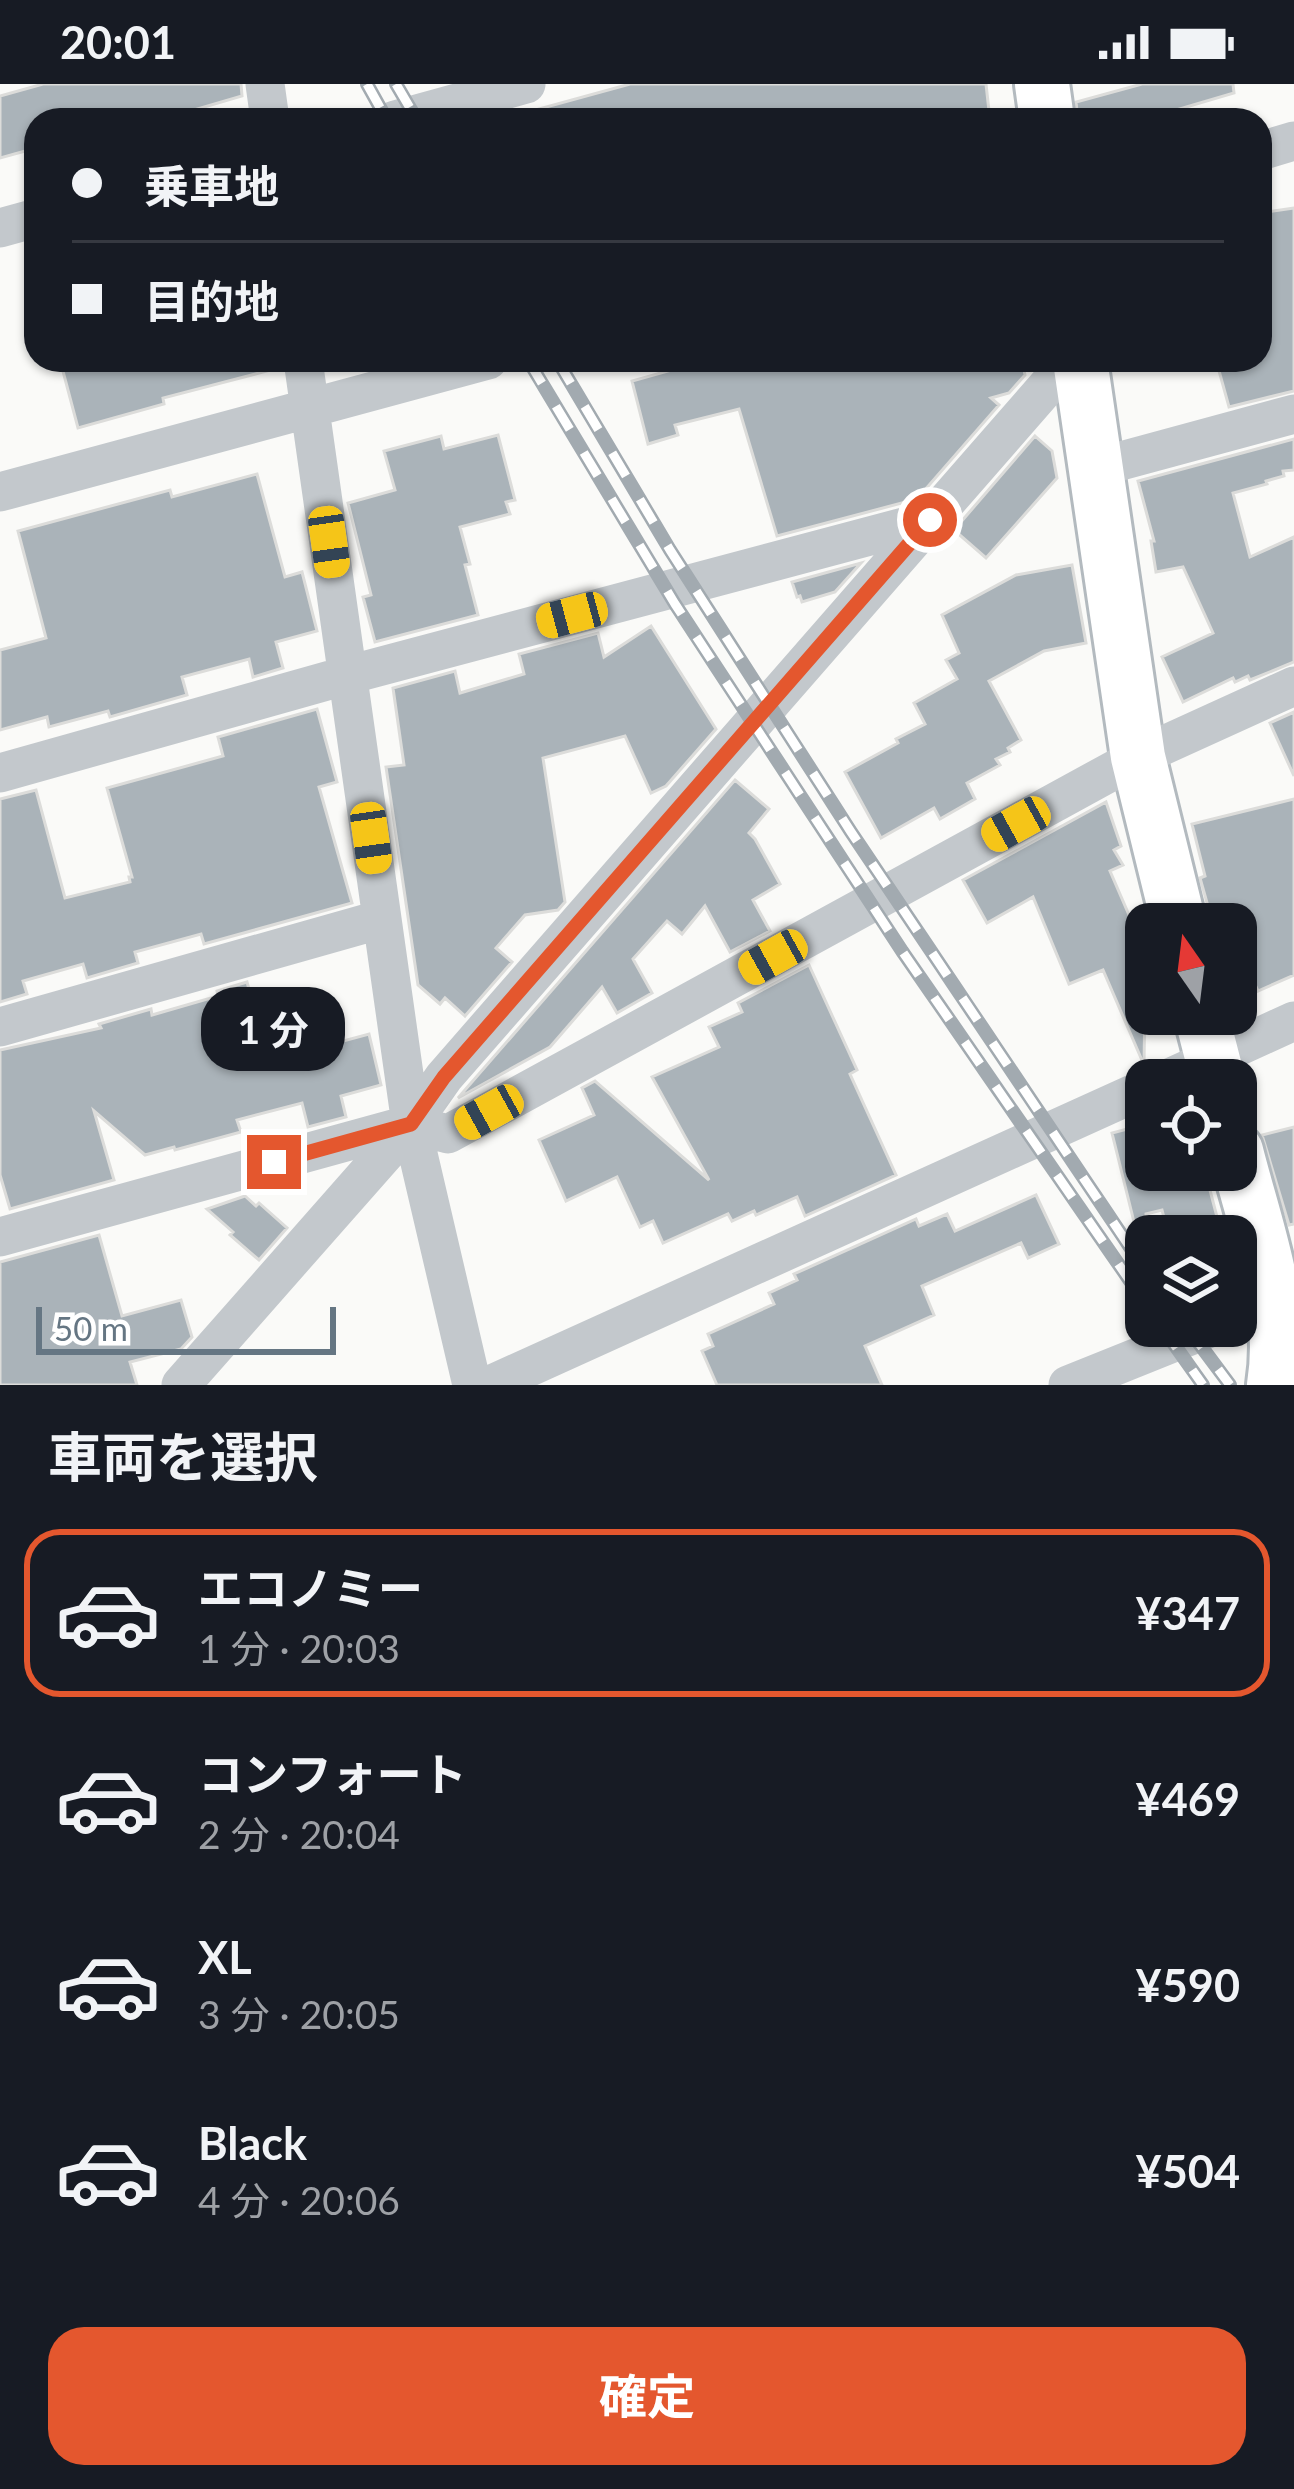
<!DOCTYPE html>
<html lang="ja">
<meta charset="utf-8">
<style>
body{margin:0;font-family:Lato,"Noto Sans JP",sans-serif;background:#20242c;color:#f1f3f6;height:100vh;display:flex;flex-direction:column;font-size:45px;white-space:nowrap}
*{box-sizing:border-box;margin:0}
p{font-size:39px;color:#9ea1a6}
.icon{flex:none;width:66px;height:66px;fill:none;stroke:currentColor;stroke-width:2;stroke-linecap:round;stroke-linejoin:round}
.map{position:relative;height:1301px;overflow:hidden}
.sheet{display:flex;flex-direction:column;background:#171b24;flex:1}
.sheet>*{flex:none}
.guide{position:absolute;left:24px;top:24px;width:1248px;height:264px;border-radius:36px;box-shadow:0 3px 9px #0004;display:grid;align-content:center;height:264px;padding:0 48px;background:#171b24}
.needle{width:78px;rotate:346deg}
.controls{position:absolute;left:1125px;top:819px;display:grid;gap:24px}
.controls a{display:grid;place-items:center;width:132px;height:132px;border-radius:24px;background:#171b24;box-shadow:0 3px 9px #0004;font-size:60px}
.scale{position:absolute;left:36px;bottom:30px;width:300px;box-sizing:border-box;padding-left:12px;border:6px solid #657683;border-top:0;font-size:33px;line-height:42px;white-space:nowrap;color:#657683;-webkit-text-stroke:9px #fff;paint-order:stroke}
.end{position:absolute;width:54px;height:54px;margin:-27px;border:15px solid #e4572e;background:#fff;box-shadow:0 0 0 6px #fff}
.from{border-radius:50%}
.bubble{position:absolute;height:84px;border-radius:36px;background:#171b24;box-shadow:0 3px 9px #0004;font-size:39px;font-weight:700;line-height:84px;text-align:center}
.car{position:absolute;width:36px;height:72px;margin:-36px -18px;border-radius:15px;box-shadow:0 0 9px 3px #0007;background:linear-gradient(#f5c518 24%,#345 0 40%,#f5c518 0 76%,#345 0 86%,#f5c518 0)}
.guide b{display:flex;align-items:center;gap:42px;height:114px;font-size:45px}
.guide b+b{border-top:3px solid #363941}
.guide i{width:30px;height:30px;background:#f1f3f6}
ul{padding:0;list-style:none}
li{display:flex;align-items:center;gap:36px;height:168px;margin:0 24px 18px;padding:0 24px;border:6px solid transparent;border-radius:36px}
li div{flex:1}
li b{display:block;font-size:45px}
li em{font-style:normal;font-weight:700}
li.active{border-color:#e4572e}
li>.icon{width:108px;height:108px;stroke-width:1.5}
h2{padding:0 48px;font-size:54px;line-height:144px}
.cta{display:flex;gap:24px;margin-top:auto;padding:24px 48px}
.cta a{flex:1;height:138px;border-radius:36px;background:#e4572e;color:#fff;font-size:48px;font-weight:700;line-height:138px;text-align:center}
.status{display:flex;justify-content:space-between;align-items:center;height:84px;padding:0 60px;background:#171b24;direction:ltr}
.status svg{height:33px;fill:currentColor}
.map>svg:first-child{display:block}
</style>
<div class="status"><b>20:01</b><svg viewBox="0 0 49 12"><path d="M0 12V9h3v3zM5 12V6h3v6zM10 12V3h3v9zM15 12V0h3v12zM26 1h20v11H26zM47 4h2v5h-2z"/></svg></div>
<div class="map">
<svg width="1294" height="1301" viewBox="0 0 1294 1301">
<rect width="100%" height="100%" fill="#fafaf8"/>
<path fill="#aab3b9" stroke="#dcdcda" stroke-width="3" d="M43,0H241L242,12L160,36H36V64L0,74V12Z
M630,0H986L990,36H536L535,26Z
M1142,0H1233L1234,9L1159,31L1160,36H1078L1076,18Z
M1294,124V307L1229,323L1216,276H1260V129Z
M60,276H265L267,287L163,314L164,320L78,344Z
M707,276H1022L1025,291L1009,309L991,314L999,321L917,415L777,452L739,325L675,341L678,351L648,360L632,297Z
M498,351L515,416L506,418L510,430L460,443L470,480L465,481L478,531L375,558L363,513L371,511L348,419L395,406L384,367L441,352L444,365Z
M1035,352L1052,367L1057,394L986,474L954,446Z
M1294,355V386L1283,387L1284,392L1266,397L1267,400L1233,409L1250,473L1294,453V578L1250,596L1248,592L1235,598L1233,594L1183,618L1162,573L1213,549L1183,483L1156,488L1151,457H1154L1138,397Z
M257,390L285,493L302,488L317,547L276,558L283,584L253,593L249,575L182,593L187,611L110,633L108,627L49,643L47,633L0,646V566L46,554L18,447L170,406L172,413Z
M861,479L835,508L802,518L800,512L797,513L792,498Z
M1072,481L1086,559L1044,567L989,597L1021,656L1008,664L1010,668L996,675L1000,681L967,699L975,715L940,735L934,724L881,754L845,688L898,659L896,655L925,640L914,619L957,595L946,576L959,569L942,531L1016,491Z
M651,542L716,645L666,702L651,709L625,652L543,674L565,818L558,826L525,831L496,864L512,878L465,932L445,914L440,920L418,901L391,717L386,683L404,681L393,604L455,587L460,609L524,590L519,570L598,549L604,573Z
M317,625L337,698L319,703L352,819L204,860L201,850L135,868L138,879L87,894L83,880L23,897L27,910L0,918V715L36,706L65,814L130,798L129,793H132L107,704L223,672L218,653Z
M1294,628V692L1270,639Z
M735,696L769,725L749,749L755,755L780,800L753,816L770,847L730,868L705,822L682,850L667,837L633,875L652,909L617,929L602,903L550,963L458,1014Z
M1294,715V891L1258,907L1236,860V840H1213L1200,794L1205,792L1192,740Z
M1106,718L1121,762L1114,766L1123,781L1110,787L1139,854L1146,851L1144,981L1103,886L1069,900L1033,813L987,839L963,796Z
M809,881L857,986L850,990L896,1091L805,1132L797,1113L756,1131L754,1127L732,1137L728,1130L663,1159L653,1137L640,1143L617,1093L566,1117L539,1056L594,1031L582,1004L595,997L709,1096L652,993L719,963L709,943L742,928L738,919Z
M247,898L269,977L369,950L381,1001L341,1012L346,1033L308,1043L302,1019L237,1036L241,1048L175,1066L174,1063L145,1071L94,1027L114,1096L10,1125L0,1091V966L101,944L99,940L151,925L152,931L218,912L217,907Z
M1146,1040V1086H1184L1185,1090L1205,1087L1222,1152H1169L1162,1126L1146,1130V1137L1134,1138L1112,1049Z
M1294,1043V1140L1289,1141L1262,1051Z
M1036,1111L1059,1160L1028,1174L1021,1159L922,1202L934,1231L865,1262L882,1301H717L702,1267L713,1262L708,1250L774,1220L769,1209L797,1196L794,1190L916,1135L919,1142L947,1130L955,1147Z
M245,1112L256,1122L259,1119L287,1144L259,1176L230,1151L233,1148L207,1125Z
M99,1151L122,1232L181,1216L192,1253L181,1265L130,1278L137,1301H0V1178Z"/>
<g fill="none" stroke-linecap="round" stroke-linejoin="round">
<defs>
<path id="secondary" d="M1042,0L1047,36
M1080,276L1138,673L1179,840
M1201,930L1218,996
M1236,1067C1255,1143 1287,1222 1274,1301"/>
</defs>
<use href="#secondary" stroke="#b3babf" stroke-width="60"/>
<path stroke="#c3c8cc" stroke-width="39" d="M265,0L270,36
M395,36L526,0
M1260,67L1294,57
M0,144L36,134
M303,276L411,1040L472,1301
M1095,384L1294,330
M0,408L488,276
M0,689L348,591L930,436
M0,943L382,835
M1165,996L1294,937
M0,1153L411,1040L448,1050L1138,673L1294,602
M181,1301L411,1040L444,993L1070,276
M490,1301L1146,1004
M1068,1301L1215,1242"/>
<use href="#secondary" stroke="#fff" stroke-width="54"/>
<defs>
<path id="rail" d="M367,0L387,36
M396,0L417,36
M528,276L675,520L902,867L1146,1220
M557,276L670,466L851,748L1146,1187
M1161,1242L1203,1301
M1186,1242L1230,1301"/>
</defs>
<use href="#rail" stroke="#a2aab0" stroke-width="14"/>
<use href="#rail" stroke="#fff" stroke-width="9" stroke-dasharray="27" stroke-linecap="butt"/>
</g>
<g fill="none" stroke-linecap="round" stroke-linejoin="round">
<path stroke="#e4572e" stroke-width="15" d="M274,1078L411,1040L444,993L930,436"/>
</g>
</svg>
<div class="controls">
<a><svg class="needle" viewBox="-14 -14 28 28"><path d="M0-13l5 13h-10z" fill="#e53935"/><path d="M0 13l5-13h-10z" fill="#9ea1a6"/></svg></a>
<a><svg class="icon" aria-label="locate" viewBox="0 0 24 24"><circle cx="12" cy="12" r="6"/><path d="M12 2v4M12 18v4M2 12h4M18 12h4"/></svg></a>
<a><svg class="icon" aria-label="layers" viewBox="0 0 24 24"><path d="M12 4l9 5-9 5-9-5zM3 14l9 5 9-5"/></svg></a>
</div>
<div class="scale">50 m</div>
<i class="end from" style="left:930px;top:436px"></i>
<i class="end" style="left:274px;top:1078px"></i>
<div class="bubble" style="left:201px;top:903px;width:144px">1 分</div>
<i class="car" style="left:329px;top:458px;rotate:172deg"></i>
<i class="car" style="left:572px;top:531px;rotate:255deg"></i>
<i class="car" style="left:1016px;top:740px;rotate:241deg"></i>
<i class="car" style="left:371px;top:754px;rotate:172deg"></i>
<i class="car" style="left:773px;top:873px;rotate:241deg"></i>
<i class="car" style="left:489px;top:1028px;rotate:241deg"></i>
<div class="guide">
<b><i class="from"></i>乗車地</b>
<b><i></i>目的地</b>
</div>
</div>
<section class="sheet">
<h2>車両を選択</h2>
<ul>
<li class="active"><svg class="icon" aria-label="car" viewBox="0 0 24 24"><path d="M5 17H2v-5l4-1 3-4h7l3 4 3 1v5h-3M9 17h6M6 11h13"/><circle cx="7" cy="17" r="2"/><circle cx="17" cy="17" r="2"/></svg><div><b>エコノミー</b><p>1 分 · 20:03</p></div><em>¥347</em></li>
<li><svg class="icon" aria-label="car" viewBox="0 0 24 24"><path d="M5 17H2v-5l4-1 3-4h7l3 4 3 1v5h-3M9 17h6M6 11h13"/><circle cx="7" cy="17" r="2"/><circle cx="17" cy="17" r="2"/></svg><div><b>コンフォート</b><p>2 分 · 20:04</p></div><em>¥469</em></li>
<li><svg class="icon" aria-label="car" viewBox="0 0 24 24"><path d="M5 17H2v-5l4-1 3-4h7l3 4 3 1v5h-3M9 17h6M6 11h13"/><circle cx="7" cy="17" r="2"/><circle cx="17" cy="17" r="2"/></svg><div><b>XL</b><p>3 分 · 20:05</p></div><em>¥590</em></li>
<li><svg class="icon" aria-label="car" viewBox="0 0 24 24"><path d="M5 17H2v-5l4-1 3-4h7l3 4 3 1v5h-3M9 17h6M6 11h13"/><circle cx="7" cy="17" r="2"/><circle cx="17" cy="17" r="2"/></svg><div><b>Black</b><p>4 分 · 20:06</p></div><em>¥504</em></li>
</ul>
<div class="cta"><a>確定</a></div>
</section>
